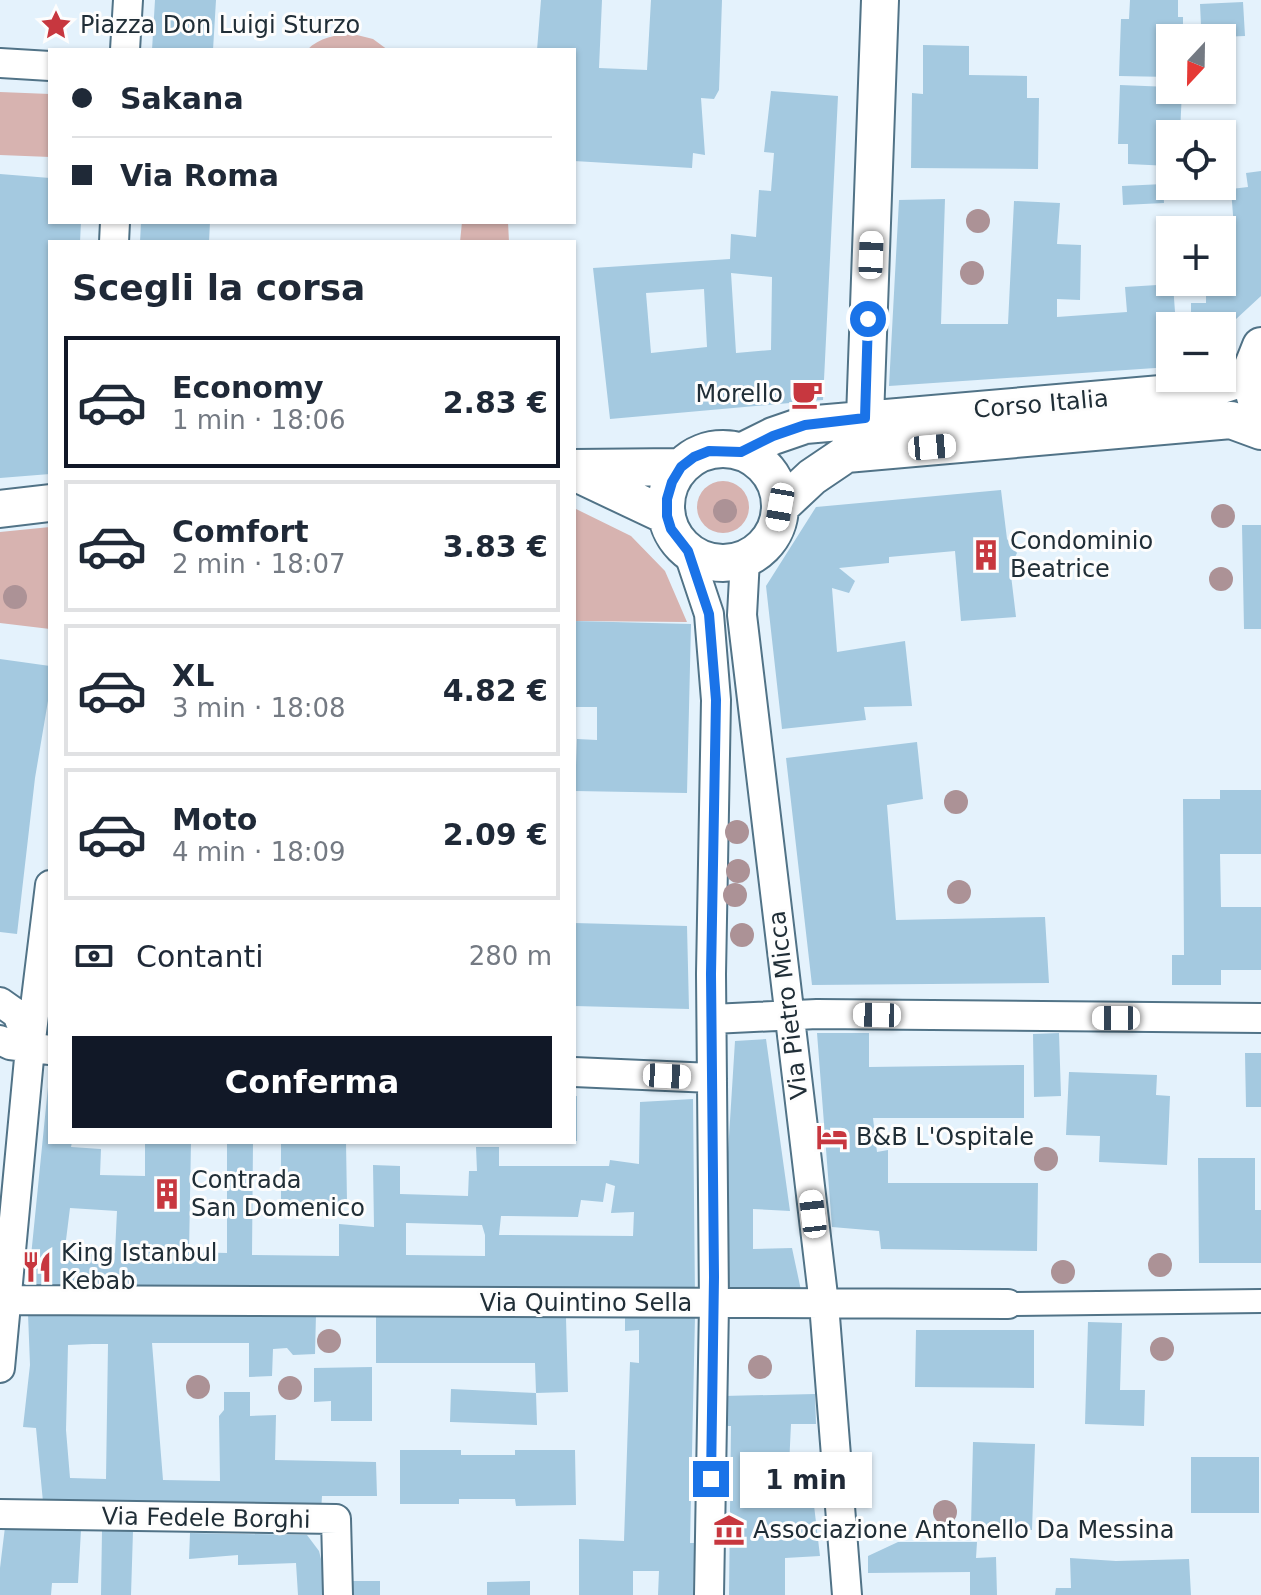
<!DOCTYPE html>
<html lang="it">
<meta charset="utf-8">
<style>
body{margin:0;font-family:"DejaVu Sans",sans-serif;background:#f2f2f3;color:#1f2937;height:100vh;display:flex;flex-direction:column;font-size:30px;white-space:nowrap}
*{box-sizing:border-box;margin:0}
p{font-size:26px;color:#747a83}
.icon{flex:none;width:44px;height:44px;fill:none;stroke:currentColor;stroke-width:2;stroke-linecap:round;stroke-linejoin:round}
.map{position:relative;flex:1;overflow:hidden}
.drawer{position:absolute;left:48px;top:240px;width:528px;height:904px;display:flex;flex-direction:column;background:#fff;border-radius:0px;box-shadow:0 2px 6px #0004}
.drawer>*{flex:none}
.hud{position:absolute;left:48px;top:48px;width:528px;height:176px;border-radius:0px;box-shadow:0 2px 6px #0004;display:grid;align-content:center;height:176px;padding:0 24px;background:#fff}
.needle{width:52px;rotate:202deg}
.tools{position:absolute;left:1156px;top:24px;display:grid;gap:16px}
.tools a{display:grid;place-items:center;width:80px;height:80px;border-radius:0px;background:#fff;box-shadow:0 2px 6px #0004;font-size:40px}
.end{position:absolute;width:36px;height:36px;margin:-18px;border:10px solid #1a73e8;background:#fff;box-shadow:0 0 0 4px #fff}
.from{border-radius:50%}
.bubble{position:absolute;height:56px;border-radius:0px;background:#fff;box-shadow:0 2px 6px #0004;font-size:26px;font-weight:700;line-height:56px;text-align:center}
.car{position:absolute;width:24px;height:48px;margin:-24px -12px;border-radius:10px;box-shadow:0 0 6px 2px #0007;background:linear-gradient(#fff 24%,#345 0 40%,#fff 0 76%,#345 0 86%,#fff 0)}
.hud b{display:flex;align-items:center;gap:28px;height:76px;font-size:30px}
.hud b+b{border-top:2px solid #e0e1e3}
.hud i{width:20px;height:20px;background:#1f2937}
ul{padding:0;list-style:none}
li{display:flex;align-items:center;gap:24px;height:132px;margin:0 16px 12px;padding:0 8px;border:4px solid #e0e1e3;border-radius:0px}
li div{flex:1}
li b{display:block;font-size:30px}
li em{font-style:normal;font-weight:700}
li.selected{border-color:#111827}
li>.icon{width:72px;height:72px;stroke-width:1.5}
h2{padding:0 24px;font-size:36px;line-height:96px}
.pay{display:flex;align-items:center;gap:20px;height:88px;padding:0 24px;font-size:30px}
.pay p{margin-inline-start:auto}
.action{display:flex;gap:16px;margin-top:auto;padding:16px 24px}
.action a{flex:1;height:92px;border-radius:0px;background:#111827;color:#fff;font-size:32px;font-weight:700;line-height:92px;text-align:center}
.map>svg:first-child{display:block}
</style>
<div class="map">
<svg width="1261" height="1595" viewBox="0 0 1261 1595">
<rect width="100%" height="100%" fill="#e4f2fc"/>
<path fill="#d7b3b0" d="M353,34L373,39L388,50H307C320,37 335,35 353,34Z
M0,92L50,94V157L0,155Z
M462,222H508L509,242H460Z
M697 507a26 26 0 1 1 52 0a26 26 0 1 1-52 0Z
M574,508L631,536L665,571L687,622L574,621Z
M50,527V629L0,623V532Z"/>
<path fill="#a4c9e0" fill-rule="evenodd" d="M155,0H216L213,50H152Z
M541,0H602L599,68L647,70L651,0H722L719,90L714,99L701,98L705,155L693,153L692,168L574,161V50H537Z
M1130,0H1178V17H1183V38H1170V77L1119,76L1121,19H1129Z
M1243,2L1245,36L1219,37V25L1201,26L1200,4Z
M923,45L969,46V75L1027,76V98H1039L1038,169L911,168L912,93L923,94Z
M1120,85L1170,87V90H1182L1180,134H1170V166L1128,164V144H1118Z
M771,91L838,96L823,400L610,419L593,268L730,259L731,234L756,237L759,190L771,191L774,153L764,152ZM731,273L772,277L771,350L736,353ZM704,289L707,347L651,353L646,293Z
M1230,131L1231,181H1222V132Z
M1261,171V296L1222,332V326H1191V303H1206V288L1190,289V282H1222V256L1229,257L1233,250L1230,240L1234,228L1231,189L1248,187L1246,173Z
M0,174L50,178V222H81L80,242H50V474L0,478Z
M1163,184L1164,203L1123,205L1122,186Z
M945,199L941,324H1008L1014,201L1060,203L1057,244L1081,245L1080,300L1057,299V317L1127,312L1125,287L1173,284L1176,326H1170V367L889,386L899,200Z
M141,222H210L209,242H140Z
M1001,490L1007,539L1017,553L1010,567L1016,617L961,621L955,551L889,557V563L839,568L855,581L849,593L832,588L837,652L905,641L912,706L864,707L866,720L782,729L766,586L816,507Z
M1242,525H1261V629H1244Z
M574,621L691,624L687,793L575,791L577,739L597,740V707H574Z
M0,659L50,666V689L35,778L17,934L0,932Z
M917,742L923,799L887,805L896,920L1045,917L1049,983L812,985L786,758Z
M1220,790H1261V854H1220L1221,907H1261V970H1221V985H1172V955H1184L1183,799H1220Z
M574,923L687,926L689,1009L574,1006Z
M817,1033H869V1067L1024,1065V1118H873L877,1152L888,1150V1183H1038L1037,1251L881,1249L879,1231L832,1227Z
M1059,1033L1061,1096L1034,1097L1033,1034Z
M766,1039L790,1211L753,1209V1249L792,1248L802,1295L724,1292L727,1168L735,1041Z
M1245,1053H1261V1107H1246Z
M1069,1072L1157,1075L1156,1095L1170,1096L1167,1165L1099,1162L1100,1136L1066,1135Z
M48,1087L50,1142H72L71,1147L101,1149L100,1175L145,1176V1142H191L189,1252L227,1253V1142H253L252,1255L339,1256V1224L374,1227L373,1165L400,1166V1194L468,1196L469,1171H477L476,1147H499V1166H609L610,1160L639,1164L640,1102L693,1099L695,1297L28,1286ZM606,1183L615,1186L611,1213L634,1212L633,1236L499,1235L501,1216L578,1217L581,1200L603,1202ZM70,1208L117,1211L115,1253L64,1256ZM406,1223L482,1225L485,1235V1256L406,1255Z
M574,1096H577V1141H574Z
M281,1142H346L347,1202H281Z
M1198,1158H1255V1210H1261V1263H1199Z
M28,1314H316L315,1354L293,1355L287,1348L273,1349L272,1376L249,1377V1343H152L163,1480L220,1481L219,1416L224,1410V1392H250V1416L276,1415L275,1460L376,1462L377,1496H322L321,1512L43,1502L36,1428L23,1427L30,1365ZM92,1344H108L106,1479L70,1478L66,1430L68,1345Z
M625,1314L695,1316L690,1543H695L693,1595H658L659,1571H633V1595H579V1539L624,1541L630,1362L639,1363V1330L625,1331Z
M376,1317L566,1318L568,1392L536,1393L535,1363H376Z
M1088,1322L1122,1323L1120,1390H1145L1144,1426L1085,1424Z
M916,1330H1034V1388L915,1387Z
M372,1367V1421H331V1401L314,1402V1368Z
M451,1389L536,1393L537,1425L450,1422Z
M815,1394L816,1424H791L789,1466L809,1463L820,1556L785,1558V1595H729L731,1426H723V1396Z
M973,1442L1035,1444L1032,1530L971,1528Z
M400,1450H461V1455H515V1450H575L576,1505L516,1506L515,1499H459V1504H400Z
M1191,1457H1259V1513H1191Z
M5,1527L81,1530L78,1583H52L51,1595H0V1568Z
M102,1530L133,1531L131,1595H101Z
M190,1533L307,1535L319,1551L324,1571V1595H298L296,1563L238,1565V1555L189,1559Z
M898,1542H977L976,1558L996,1557L997,1595H970V1572L868,1573V1556Z
M1070,1558L1116,1561L1189,1559L1191,1595H1055L1056,1588H1071Z
M346,1581H380V1595H346Z
M530,1581V1595H487V1582Z"/>
<g fill="none" stroke-linecap="round" stroke-linejoin="round">
<defs>
<path id="pedestrian" d="M1008,1304L1261,1301"/>
<path id="minor" d="M125,50L128,0
M0,63L50,66
M114,242L115,222
M688,551L709,614L716,700L711,974L714,1304L709,1595
M745,559L742,615L824,1304L847,1595
M0,1002L17,1014L30,1047
M712,1019L817,1014L1261,1018
M0,1040L10,1045L50,1050
M574,1072L712,1078
M6,1300L1008,1304
M0,1368L30,1048L50,885
M0,1514L336,1519L338,1595"/>
<path id="tertiary" d="M1261,346L1249,376L1261,417
M865,418L880,0
M666 506a57 57 0 1 1 114 0a57 57 0 1 1-114 0Z
M741,452L773,436L805,425L1207,390L1249,376
M574,468L681,467
M574,472L667,516
M780,507L812,477L846,454L1231,420L1261,431
M0,509L50,503"/>
</defs>
<use href="#pedestrian" stroke="#517387" stroke-width="26"/>
<use href="#minor" stroke="#517387" stroke-width="32"/>
<use href="#tertiary" stroke="#517387" stroke-width="40"/>
<use href="#pedestrian" stroke="#fff" stroke-width="22"/>
<use href="#minor" stroke="#fff" stroke-width="28"/>
<use href="#tertiary" stroke="#fff" stroke-width="36"/>
</g>
<g fill="#ac9296">
<circle cx="978" cy="221" r="12"/>
<circle cx="972" cy="273" r="12"/>
<circle cx="725" cy="511" r="12"/>
<circle cx="1223" cy="516" r="12"/>
<circle cx="1221" cy="579" r="12"/>
<circle cx="15" cy="597" r="12"/>
<circle cx="956" cy="802" r="12"/>
<circle cx="737" cy="832" r="12"/>
<circle cx="738" cy="871" r="12"/>
<circle cx="959" cy="892" r="12"/>
<circle cx="735" cy="895" r="12"/>
<circle cx="742" cy="935" r="12"/>
<circle cx="1046" cy="1159" r="12"/>
<circle cx="1160" cy="1265" r="12"/>
<circle cx="1063" cy="1272" r="12"/>
<circle cx="329" cy="1341" r="12"/>
<circle cx="1162" cy="1349" r="12"/>
<circle cx="760" cy="1367" r="12"/>
<circle cx="198" cy="1387" r="12"/>
<circle cx="290" cy="1388" r="12"/>
<circle cx="945" cy="1512" r="12"/>
</g>
<g fill="none" stroke-linecap="round" stroke-linejoin="round">
<path stroke="#1a73e8" stroke-width="10" d="M711,1479L714,1277L711,974L716,700L709,614L688,551L671,529L667,516V499L672,482L681,467L694,457L709,451L741,452L773,436L805,425L865,418L868,319"/>
</g>
<defs>
<symbol id="sight-bare" viewBox="-9 -9 18 18"><path d="M0-6L1.8-2.2L6-1.7L2.9 1.2L3.7 5.4L0 3.3L-3.7 5.4L-2.9 1.2L-6-1.7L-1.8-2.2Z" fill="#c7373f" stroke="#fdfdfd" stroke-width="2.5" paint-order="stroke"/></symbol>
<symbol id="cafe-bare" viewBox="-9 -9 18 18"><path d="M-5.5-4.5H6V0H3Q3 3.5 0 3.5H-2.5Q-5.5 3.5-5.5 0ZM3-3.2v2h1.7v-2ZM-6 4.5H4V6H-6Z" fill="#c7373f" stroke="#fdfdfd" stroke-width="2.5" paint-order="stroke"/></symbol>
<symbol id="building-bare" viewBox="-9 -9 18 18"><path d="M-4-6H4V6H1V3H-1V6H-4ZM-2.5-4.3h1.7v1.8h-1.7ZM.8-4.3h1.7v1.8H.8ZM-2.5-1h1.7V.8h-1.7ZM.8-1h1.7V.8H.8Z" fill="#c7373f" stroke="#fdfdfd" stroke-width="2.5" paint-order="stroke"/></symbol>
<symbol id="hotel-bare" viewBox="-9 -9 18 18"><path d="M-6-4.5h1.5V1H6V5H4.5V3h-9V5H-6ZM-4 0a1.8 1.8 0 1 1 3.6 0ZM.5 0V-2.5h3Q6-2.5 6 0Z" fill="#c7373f" stroke="#fdfdfd" stroke-width="2.5" paint-order="stroke"/></symbol>
<symbol id="restaurant-bare" viewBox="-9 -9 18 18"><path d="M-5-6h1v4h1v-4h1v4h1v-4h1v5L-1.5 .5V6h-2V.5L-5-1ZM5-6V6H3V1.5H1.5Q1.5-4 5-6Z" fill="#c7373f" stroke="#fdfdfd" stroke-width="2.5" paint-order="stroke"/></symbol>
<symbol id="museum-bare" viewBox="-9 -9 18 18"><path d="M0-6L6-3V-2H-6V-3ZM-5-1h2V3h-2ZM-1-1h2V3h-2ZM3-1h2V3H3ZM-6 4H6V6H-6Z" fill="#c7373f" stroke="#fdfdfd" stroke-width="2.5" paint-order="stroke"/></symbol>
</defs>
<g fill-rule="evenodd">
<use href="#sight-bare" x="34" y="3" width="44" height="44"/>
<use href="#cafe-bare" x="785" y="372" width="44" height="44"/>
<use href="#building-bare" x="964" y="533" width="44" height="44"/>
<use href="#hotel-bare" x="810" y="1115" width="44" height="44"/>
<use href="#building-bare" x="145" y="1172" width="44" height="44"/>
<use href="#restaurant-bare" x="15" y="1245" width="44" height="44"/>
<use href="#museum-bare" x="707" y="1508" width="44" height="44"/>
</g>
<g text-anchor="middle" stroke-width="6" stroke-linejoin="round" paint-order="stroke">
<g font-size="24" fill="#202e37" stroke="#fdfdfd" text-anchor="start">
<text x="80" y="33">Piazza Don Luigi Sturzo</text>
<text x="783" y="402" text-anchor="end">Morello</text>
<text x="1010" y="549">Condominio<tspan x="1010" dy="28">Beatrice</tspan></text>
<text x="856" y="1145">B&amp;B L'Ospitale</text>
<text x="191" y="1188">Contrada<tspan x="191" dy="28">San Domenico</tspan></text>
<text x="61" y="1261">King Istanbul<tspan x="61" dy="28">Kebab</tspan></text>
<text x="753" y="1538">Associazione Antonello Da Messina</text>
</g>
<g font-size="24" fill="#202e37" stroke="#fdfdfd">
<text transform="translate(1041 404) rotate(-5)" y="8">Corso Italia</text>
<text transform="translate(788 1005) rotate(-97)" y="8">Via Pietro Micca</text>
<text x="586" y="1311">Via Quintino Sella</text>
<text transform="translate(206 1518) rotate(1)" y="8">Via Fedele Borghi</text>
</g>
</g>
</svg>
<div class="tools">
<a><svg class="needle" viewBox="-14 -14 28 28"><path d="M0-13l5 13h-10z" fill="#e53935"/><path d="M0 13l5-13h-10z" fill="#747a83"/></svg></a>
<a><svg class="icon" aria-label="locate" viewBox="0 0 24 24"><circle cx="12" cy="12" r="6"/><path d="M12 2v4M12 18v4M2 12h4M18 12h4"/></svg></a>
<a>+</a>
<a>−</a>
</div>
<i class="end from" style="left:868px;top:319px"></i>
<i class="end" style="left:711px;top:1479px"></i>
<div class="bubble" style="left:740px;top:1452px;width:132px">1 min</div>
<i class="car" style="left:871px;top:255px;rotate:2deg"></i>
<i class="car" style="left:932px;top:447px;rotate:85deg"></i>
<i class="car" style="left:780px;top:507px;rotate:190deg"></i>
<i class="car" style="left:877px;top:1015px;rotate:271deg"></i>
<i class="car" style="left:1116px;top:1018px;rotate:270deg"></i>
<i class="car" style="left:667px;top:1076px;rotate:93deg"></i>
<i class="car" style="left:813px;top:1214px;rotate:353deg"></i>
<div class="hud">
<b><i class="from"></i>Sakana</b>
<b><i></i>Via Roma</b>
</div>
<section class="drawer">
<h2>Scegli la corsa</h2>
<ul>
<li class="selected"><svg class="icon" aria-label="car" viewBox="0 0 24 24"><path d="M5 17H2v-5l4-1 3-4h7l3 4 3 1v5h-3M9 17h6M6 11h13"/><circle cx="7" cy="17" r="2"/><circle cx="17" cy="17" r="2"/></svg><div><b>Economy</b><p>1 min · 18:06</p></div><em>2.83 €</em></li>
<li><svg class="icon" aria-label="car" viewBox="0 0 24 24"><path d="M5 17H2v-5l4-1 3-4h7l3 4 3 1v5h-3M9 17h6M6 11h13"/><circle cx="7" cy="17" r="2"/><circle cx="17" cy="17" r="2"/></svg><div><b>Comfort</b><p>2 min · 18:07</p></div><em>3.83 €</em></li>
<li><svg class="icon" aria-label="car" viewBox="0 0 24 24"><path d="M5 17H2v-5l4-1 3-4h7l3 4 3 1v5h-3M9 17h6M6 11h13"/><circle cx="7" cy="17" r="2"/><circle cx="17" cy="17" r="2"/></svg><div><b>XL</b><p>3 min · 18:08</p></div><em>4.82 €</em></li>
<li><svg class="icon" aria-label="car" viewBox="0 0 24 24"><path d="M5 17H2v-5l4-1 3-4h7l3 4 3 1v5h-3M9 17h6M6 11h13"/><circle cx="7" cy="17" r="2"/><circle cx="17" cy="17" r="2"/></svg><div><b>Moto</b><p>4 min · 18:09</p></div><em>2.09 €</em></li>
</ul>
<div class="pay"><svg class="icon" aria-label="cash" viewBox="0 0 24 24"><path d="M3 7h18v10H3z"/><circle cx="12" cy="12" r="2"/></svg>Contanti<p>280 m</p></div>
<div class="action"><a>Conferma</a></div>
</section>
</div>
